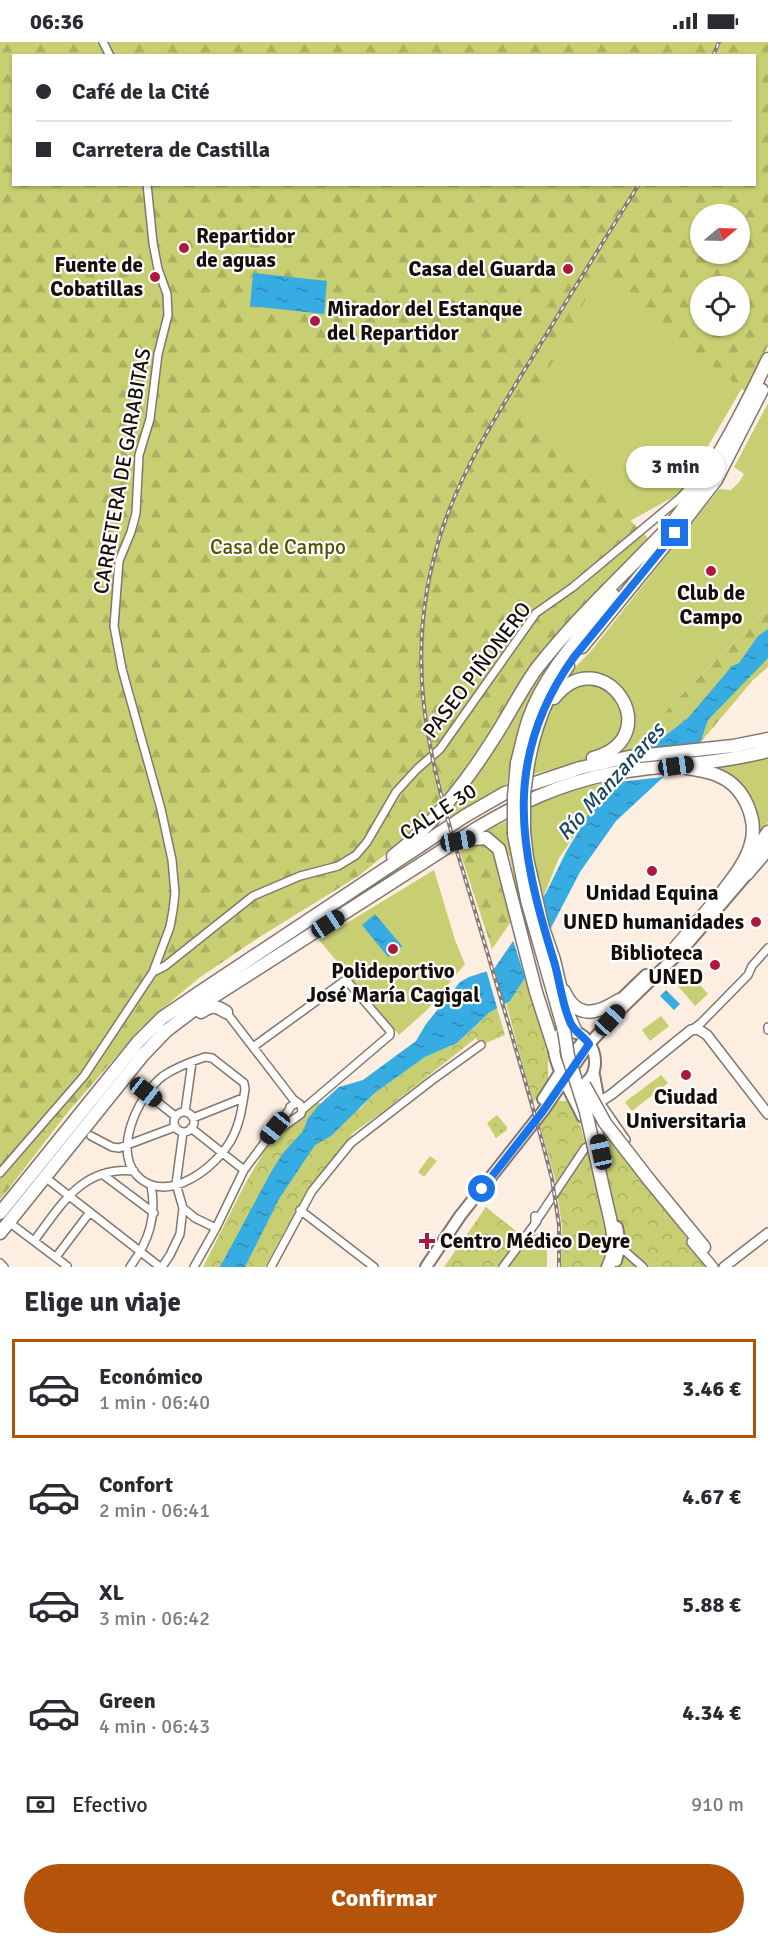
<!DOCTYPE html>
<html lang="es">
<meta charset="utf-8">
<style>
body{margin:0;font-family:Signika,sans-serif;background:#f2f2f3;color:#2b2b33;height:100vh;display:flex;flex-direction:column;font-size:22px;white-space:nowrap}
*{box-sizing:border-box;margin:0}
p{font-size:20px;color:#7c7c81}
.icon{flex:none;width:33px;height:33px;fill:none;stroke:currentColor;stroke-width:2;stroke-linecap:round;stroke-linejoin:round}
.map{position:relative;height:1225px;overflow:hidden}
.drawer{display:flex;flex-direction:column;background:#fff;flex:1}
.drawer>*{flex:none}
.hud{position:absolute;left:12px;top:12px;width:744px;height:132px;border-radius:0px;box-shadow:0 2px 4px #0004;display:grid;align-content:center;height:132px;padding:0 24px;background:#fff}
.needle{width:39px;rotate:71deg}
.fabs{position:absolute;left:690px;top:162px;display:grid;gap:12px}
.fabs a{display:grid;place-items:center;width:60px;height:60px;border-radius:50%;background:#fff;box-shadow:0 2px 4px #0004;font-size:30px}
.end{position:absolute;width:27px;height:27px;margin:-14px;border:8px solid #1a73e8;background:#fff;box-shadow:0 0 0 3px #fff}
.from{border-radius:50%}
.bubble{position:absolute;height:42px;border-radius:21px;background:#fff;box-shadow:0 2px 4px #0004;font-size:20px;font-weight:700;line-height:42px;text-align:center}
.car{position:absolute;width:18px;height:36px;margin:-18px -9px;border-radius:8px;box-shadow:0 0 4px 2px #0007;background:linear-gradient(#222 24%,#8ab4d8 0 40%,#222 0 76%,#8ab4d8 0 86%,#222 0)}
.hud b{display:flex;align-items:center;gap:21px;height:57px;font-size:22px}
.hud b+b{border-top:2px solid #e1e1e2}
.hud i{width:15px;height:15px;background:#2b2b33}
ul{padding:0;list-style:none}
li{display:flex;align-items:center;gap:18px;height:99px;margin:0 12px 9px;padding:0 12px;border:3px solid transparent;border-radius:0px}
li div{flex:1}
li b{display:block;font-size:22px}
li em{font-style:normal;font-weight:700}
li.selected{border-color:#b45309}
li>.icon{width:54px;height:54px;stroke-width:1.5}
h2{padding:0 24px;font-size:27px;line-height:72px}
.pay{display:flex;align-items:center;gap:15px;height:66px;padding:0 24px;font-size:22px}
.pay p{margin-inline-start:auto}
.cta{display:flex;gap:12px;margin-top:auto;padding:12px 24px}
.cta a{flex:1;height:69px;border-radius:36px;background:#b45309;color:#fff;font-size:24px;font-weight:700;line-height:69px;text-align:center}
.status{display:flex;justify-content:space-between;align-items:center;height:42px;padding:0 30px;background:#fff;direction:ltr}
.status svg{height:16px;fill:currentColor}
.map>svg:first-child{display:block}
</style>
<div class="status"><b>06:36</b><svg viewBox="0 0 49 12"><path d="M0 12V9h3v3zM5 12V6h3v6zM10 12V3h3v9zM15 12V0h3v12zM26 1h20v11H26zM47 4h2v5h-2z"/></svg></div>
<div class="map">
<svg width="768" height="1225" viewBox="0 0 768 1225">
<defs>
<pattern id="forest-firs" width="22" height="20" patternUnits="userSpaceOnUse" patternTransform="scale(1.5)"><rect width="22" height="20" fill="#c8cf72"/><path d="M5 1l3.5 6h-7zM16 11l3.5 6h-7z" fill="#abb161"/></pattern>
<pattern id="park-crowns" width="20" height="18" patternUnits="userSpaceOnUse" patternTransform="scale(1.5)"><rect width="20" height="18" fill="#c8cf72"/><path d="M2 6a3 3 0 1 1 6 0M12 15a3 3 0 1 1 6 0" fill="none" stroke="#abb161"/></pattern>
<pattern id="garden-dots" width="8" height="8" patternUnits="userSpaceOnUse" patternTransform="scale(1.5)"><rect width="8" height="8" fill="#c8cf72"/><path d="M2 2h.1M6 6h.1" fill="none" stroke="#abb161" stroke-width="1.8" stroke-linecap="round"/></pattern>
<pattern id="water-ripples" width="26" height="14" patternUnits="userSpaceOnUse" patternTransform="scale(1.5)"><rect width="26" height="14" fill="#36ace3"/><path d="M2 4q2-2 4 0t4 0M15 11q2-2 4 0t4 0" fill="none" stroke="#2c8ab6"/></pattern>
</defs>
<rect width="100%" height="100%" fill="#fdeee2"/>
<path fill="#c8cf72" d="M598,235L742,346L697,423L696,435L677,453L630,479L523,373Z
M768,361V565L663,672L642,707L622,710L530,733L540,693L563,638L591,609L719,447L731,448L740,439L744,432L734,425Z
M555,592L566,602C538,643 513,691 507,742L450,775L442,750L466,724Z
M768,716V780L757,796C749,762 750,744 717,726Z
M610,740H619L599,759L559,816L542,858L528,784V763L567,749Z
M509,778L527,878L523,884L510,815L497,799L481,791Z
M434,828L455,898L465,922L427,968L399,993L319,898Z
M686,927L708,952L695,964L673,938Z
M661,974L669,984L650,999L642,988Z
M661,1033L668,1041L632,1069L625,1060Z
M430,1114L437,1119L424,1135L418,1130Z
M547,1191V1225H506L529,1193Z"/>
<path fill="url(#forest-firs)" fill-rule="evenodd" d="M0,0H768V304L746,350L598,235L524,373L649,497L534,624L466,724L414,789L360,833L258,896L199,936L161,968L140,987L68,1070L0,1158ZM14,14H754V142H14ZM700,172H740V212H700ZM700,244H740V284H700Z
M768,565V625L753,638L700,701L642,707L663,672Z
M468,801H484L493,808L513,877L492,907L460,810Z"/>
<path fill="url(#park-crowns)" d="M525,936L533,958L548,1014V1042L533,1061L506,961L510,959Z
M497,966L505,993L481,1003L476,996L385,1068L353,1091L300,1161L265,1225H203L244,1144L269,1101L317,1060L321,1062L360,1067L376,1050L425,1015L457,1001L490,970Z
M559,1059H567L577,1071L585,1101L605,1090L709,1225H561L562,1184L555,1137L540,1084L552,1065Z
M486,1165L526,1197L506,1225H444Z"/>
<path fill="url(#garden-dots)" d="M497,1073L507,1085V1088L496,1096L487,1081Z"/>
<path fill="url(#water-ripples)" d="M253,231L327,239L324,272L250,264Z
M768,587V616L708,678L700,701L616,779L580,830L525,936L510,959L490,970L457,1001L425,1015L376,1050L331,1094L315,1103L279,1157L245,1225H220L271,1130L283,1111L304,1088L307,1078L318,1064L339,1045L363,1038L416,999L426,982L460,940L469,935L494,927L546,851L566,810L589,772L612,751L642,707L656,701L688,676L732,624L739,621L758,594Z
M375,872L402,904L388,915L362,883Z
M666,948L680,962L674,968L660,954Z"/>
<path fill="#fdeee2" d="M700,701L663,735L619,740L642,707Z
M542,858L550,890L525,936L513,898Z
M493,924L505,965L498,969L486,927Z"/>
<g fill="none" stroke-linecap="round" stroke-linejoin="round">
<defs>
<path id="street" d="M103,0L110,14
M147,142L153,201L158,227L167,252L168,273L158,312L150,377L139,413L136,471L131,490L119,519L114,584L122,627L161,767L172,818L175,851L173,868L170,885L153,930
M226,970L293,1057L300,1062L302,1068
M768,985V988
M693,987L701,981L748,933L752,924L768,906
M253,1005L344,939L348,940L390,989V993L302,1068L301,1072L265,1098
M205,1015L212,1016L244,1041L245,1047C242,1066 240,1083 230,1100C214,1126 172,1159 142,1138C109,1114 138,1053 163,1034C176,1025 190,1020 205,1015Z
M135,1042L175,1074
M174 1080a10 10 0 1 1 20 0a10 10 0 1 1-20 0Z
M185,1070L192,1020
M193,1076L243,1056
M191,1086L244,1128
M91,1094L112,1105L119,1106L175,1085
M0,1131L84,1034L153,930L165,924L253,854L300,834L338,824L356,813L367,800L396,750L417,727L440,707L536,571L573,545L680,456L690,445
M102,1132L154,1171
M50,1139L160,1225
M183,1166L195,1176L216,1186
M300,1168L374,1225
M535,1181V1174L539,1175L585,1106L589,1104
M14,1184L67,1224
M34,1199C61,1163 82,1124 134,1129
M619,1207L626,1210L643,1225
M56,1215L90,1170
M0,1221L4,1225
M130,1225C149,1199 157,1175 151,1143
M162,1225L170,1213L180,1192L183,1166L176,1142L183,1090
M194,1225L216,1186L244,1128L289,1068L290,1065L296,1061
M271,1225L312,1149L351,1101L431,1039L481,1003
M503,1225L537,1179"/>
<path id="secondary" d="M595,1063L612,1052L691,988L698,987L707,993L768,1072
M602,1065L625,1098
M692,1200L713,1225
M724,1225L768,1191"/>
<path id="primary" d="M614,964L646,933
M594,1033L599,1060L596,1079L599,1102
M578,1044C598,1038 599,1015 588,999C584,994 578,990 572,990C528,988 577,1059 582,1074
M543,1057L568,1018L584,998
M616,1219L620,1202L617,1185
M426,1225L460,1174L543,1069L589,1002L621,967L683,907L747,832"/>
<path id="highway" d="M664,491C707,439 739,378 768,317
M582,605L675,491L716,438L762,348
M554,656C602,595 671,694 593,716
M517,721C521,706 524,690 529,676C546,629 583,591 613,553
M528,722C535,685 546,654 568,624
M687,726C698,728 709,729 719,734C745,745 759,779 750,805C745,821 733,836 723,849
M524,790L527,816L544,891
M514,792L527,858L564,988
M462,798L486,796L499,807L536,950L554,1006
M393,814C433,783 467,739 494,696C509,673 521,648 537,626C577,575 625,531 669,485
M752,814L768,790
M747,832L768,807
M543,886L554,918L565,965L576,990
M676,905L728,844
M564,949C577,978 597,972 619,958
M201,970C212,963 215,963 226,970
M650,1139L704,1205
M606,1159C611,1181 619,1204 608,1225
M0,1171L138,1000L162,976L200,950L465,774L505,751L580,726L629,715L733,704L768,697
M0,1191L143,1013L166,989L199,964L474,788C517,762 559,742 609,732C661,722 716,723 768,709"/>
</defs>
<use href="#street" stroke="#83766c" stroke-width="10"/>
<use href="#secondary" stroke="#83766c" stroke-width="12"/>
<use href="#primary" stroke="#83766c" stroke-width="14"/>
<use href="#highway" stroke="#83766c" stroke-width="15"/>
<use href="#street" stroke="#fff" stroke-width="7"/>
<use href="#secondary" stroke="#fff" stroke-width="9"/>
<use href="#primary" stroke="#fff" stroke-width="10"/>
<use href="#highway" stroke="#fff" stroke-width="12"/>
<defs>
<path id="rail" d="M713,14L719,0
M559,1225V1183L552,1137C529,1047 501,958 475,869C434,733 395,624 444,482C465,422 499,369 532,316C567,258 603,200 639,142"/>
</defs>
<use href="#rail" stroke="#867c75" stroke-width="4"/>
<use href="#rail" stroke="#fff" stroke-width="1.5" stroke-dasharray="4.5" stroke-linecap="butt"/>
<defs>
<path id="highway-bridge" d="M524,790V752L528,722
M514,792V754L517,721
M564,988L568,1014L586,1070L606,1159
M584,1043L605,1081L650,1139"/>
</defs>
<use href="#highway-bridge" stroke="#83766c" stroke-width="15" stroke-linecap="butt"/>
<use href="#highway-bridge" stroke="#fff" stroke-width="12"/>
</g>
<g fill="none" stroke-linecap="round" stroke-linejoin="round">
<path stroke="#1a73e8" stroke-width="8" d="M482,1147L543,1069L589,1002C584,994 576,991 571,982C561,961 560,937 553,916C519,806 502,715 574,615L675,491"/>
</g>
<g fill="#ad193e" stroke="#fff" stroke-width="2">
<circle cx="184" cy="206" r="6"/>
<circle cx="568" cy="227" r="6"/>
<circle cx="155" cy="235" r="6"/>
<circle cx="315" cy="279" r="6"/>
<circle cx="711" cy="529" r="6"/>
<circle cx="652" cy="829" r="6"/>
<circle cx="756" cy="880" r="6"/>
<circle cx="393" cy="907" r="6"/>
<circle cx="715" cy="923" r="6"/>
<circle cx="686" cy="1033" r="6"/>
<path d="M424 1190h6v6h6v6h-6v6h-6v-6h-6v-6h6z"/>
</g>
<g text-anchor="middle" stroke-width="4.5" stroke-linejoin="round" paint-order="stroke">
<g font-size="21" font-weight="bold" fill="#140f0b" stroke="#fff" text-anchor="end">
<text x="196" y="201" text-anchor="start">Repartidor<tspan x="196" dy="24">de aguas</tspan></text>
<text x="143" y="230">Fuente de<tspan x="143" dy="24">Cobatillas</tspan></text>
<text x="556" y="234">Casa del Guarda</text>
<text x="327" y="274" text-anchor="start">Mirador del Estanque<tspan x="327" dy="24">del Repartidor</tspan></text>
<text x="711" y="558" text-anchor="middle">Club de<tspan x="711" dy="24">Campo</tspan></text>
<text x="652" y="858" text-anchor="middle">Unidad Equina</text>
<text x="744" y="887">UNED humanidades</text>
<text x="703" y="918">Biblioteca<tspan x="703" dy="24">UNED</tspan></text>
<text x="393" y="936" text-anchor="middle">Polideportivo<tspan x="393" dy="24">José María Cagigal</tspan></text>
<text x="686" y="1062" text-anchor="middle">Ciudad<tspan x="686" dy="24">Universitaria</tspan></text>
<text x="440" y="1206" text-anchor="start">Centro Médico Deyre</text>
</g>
<g font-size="21" fill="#140f0b" stroke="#fff">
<text transform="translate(122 429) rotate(-80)" y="7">CARRETERA DE GARABITAS</text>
<text transform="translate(477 628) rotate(-53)" y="7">PASEO PIÑONERO</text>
<text transform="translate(438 770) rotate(-33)" y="7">CALLE 30</text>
</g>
<g font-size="21" fill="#515400" stroke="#fff">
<text x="278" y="512">Casa de Campo</text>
</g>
<g font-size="22" font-style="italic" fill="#19475f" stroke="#fff">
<text transform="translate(610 739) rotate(-48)" y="8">Río Manzanares</text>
</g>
</g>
</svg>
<div class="fabs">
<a><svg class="needle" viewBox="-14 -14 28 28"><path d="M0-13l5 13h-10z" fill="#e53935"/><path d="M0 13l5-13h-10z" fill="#7c7c81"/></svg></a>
<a><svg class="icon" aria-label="locate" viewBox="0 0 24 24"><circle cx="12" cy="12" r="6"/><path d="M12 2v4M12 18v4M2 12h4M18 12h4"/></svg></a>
</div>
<i class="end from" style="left:482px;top:1147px"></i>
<i class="end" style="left:675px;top:491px"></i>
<div class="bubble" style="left:626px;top:404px;width:99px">3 min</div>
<i class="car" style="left:676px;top:724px;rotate:82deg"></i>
<i class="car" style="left:458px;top:799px;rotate:80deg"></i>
<i class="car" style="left:328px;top:882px;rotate:57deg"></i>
<i class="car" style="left:610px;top:978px;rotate:43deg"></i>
<i class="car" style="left:146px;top:1050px;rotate:128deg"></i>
<i class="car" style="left:275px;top:1086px;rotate:219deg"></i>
<i class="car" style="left:601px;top:1110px;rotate:348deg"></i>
<div class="hud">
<b><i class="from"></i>Café de la Cité</b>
<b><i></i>Carretera de Castilla</b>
</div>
</div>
<section class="drawer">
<h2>Elige un viaje</h2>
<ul>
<li class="selected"><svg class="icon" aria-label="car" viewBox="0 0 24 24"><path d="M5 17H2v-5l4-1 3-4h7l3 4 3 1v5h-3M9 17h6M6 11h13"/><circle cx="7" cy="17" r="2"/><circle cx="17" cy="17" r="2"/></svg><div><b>Económico</b><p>1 min · 06:40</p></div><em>3.46 €</em></li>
<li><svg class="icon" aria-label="car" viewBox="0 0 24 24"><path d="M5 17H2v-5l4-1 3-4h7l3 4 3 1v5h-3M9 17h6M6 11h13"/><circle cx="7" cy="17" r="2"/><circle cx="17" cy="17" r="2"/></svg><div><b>Confort</b><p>2 min · 06:41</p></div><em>4.67 €</em></li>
<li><svg class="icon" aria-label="car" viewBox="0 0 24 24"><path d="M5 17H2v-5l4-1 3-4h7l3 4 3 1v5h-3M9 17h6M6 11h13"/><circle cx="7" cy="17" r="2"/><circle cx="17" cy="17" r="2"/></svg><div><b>XL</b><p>3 min · 06:42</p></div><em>5.88 €</em></li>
<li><svg class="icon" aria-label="car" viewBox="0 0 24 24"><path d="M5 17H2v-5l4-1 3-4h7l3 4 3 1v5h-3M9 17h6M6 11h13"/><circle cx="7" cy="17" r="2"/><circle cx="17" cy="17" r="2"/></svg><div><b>Green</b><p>4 min · 06:43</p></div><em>4.34 €</em></li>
</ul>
<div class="pay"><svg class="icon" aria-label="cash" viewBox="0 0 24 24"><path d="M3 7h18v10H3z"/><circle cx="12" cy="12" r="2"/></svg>Efectivo<p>910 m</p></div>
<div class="cta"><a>Confirmar</a></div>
</section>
